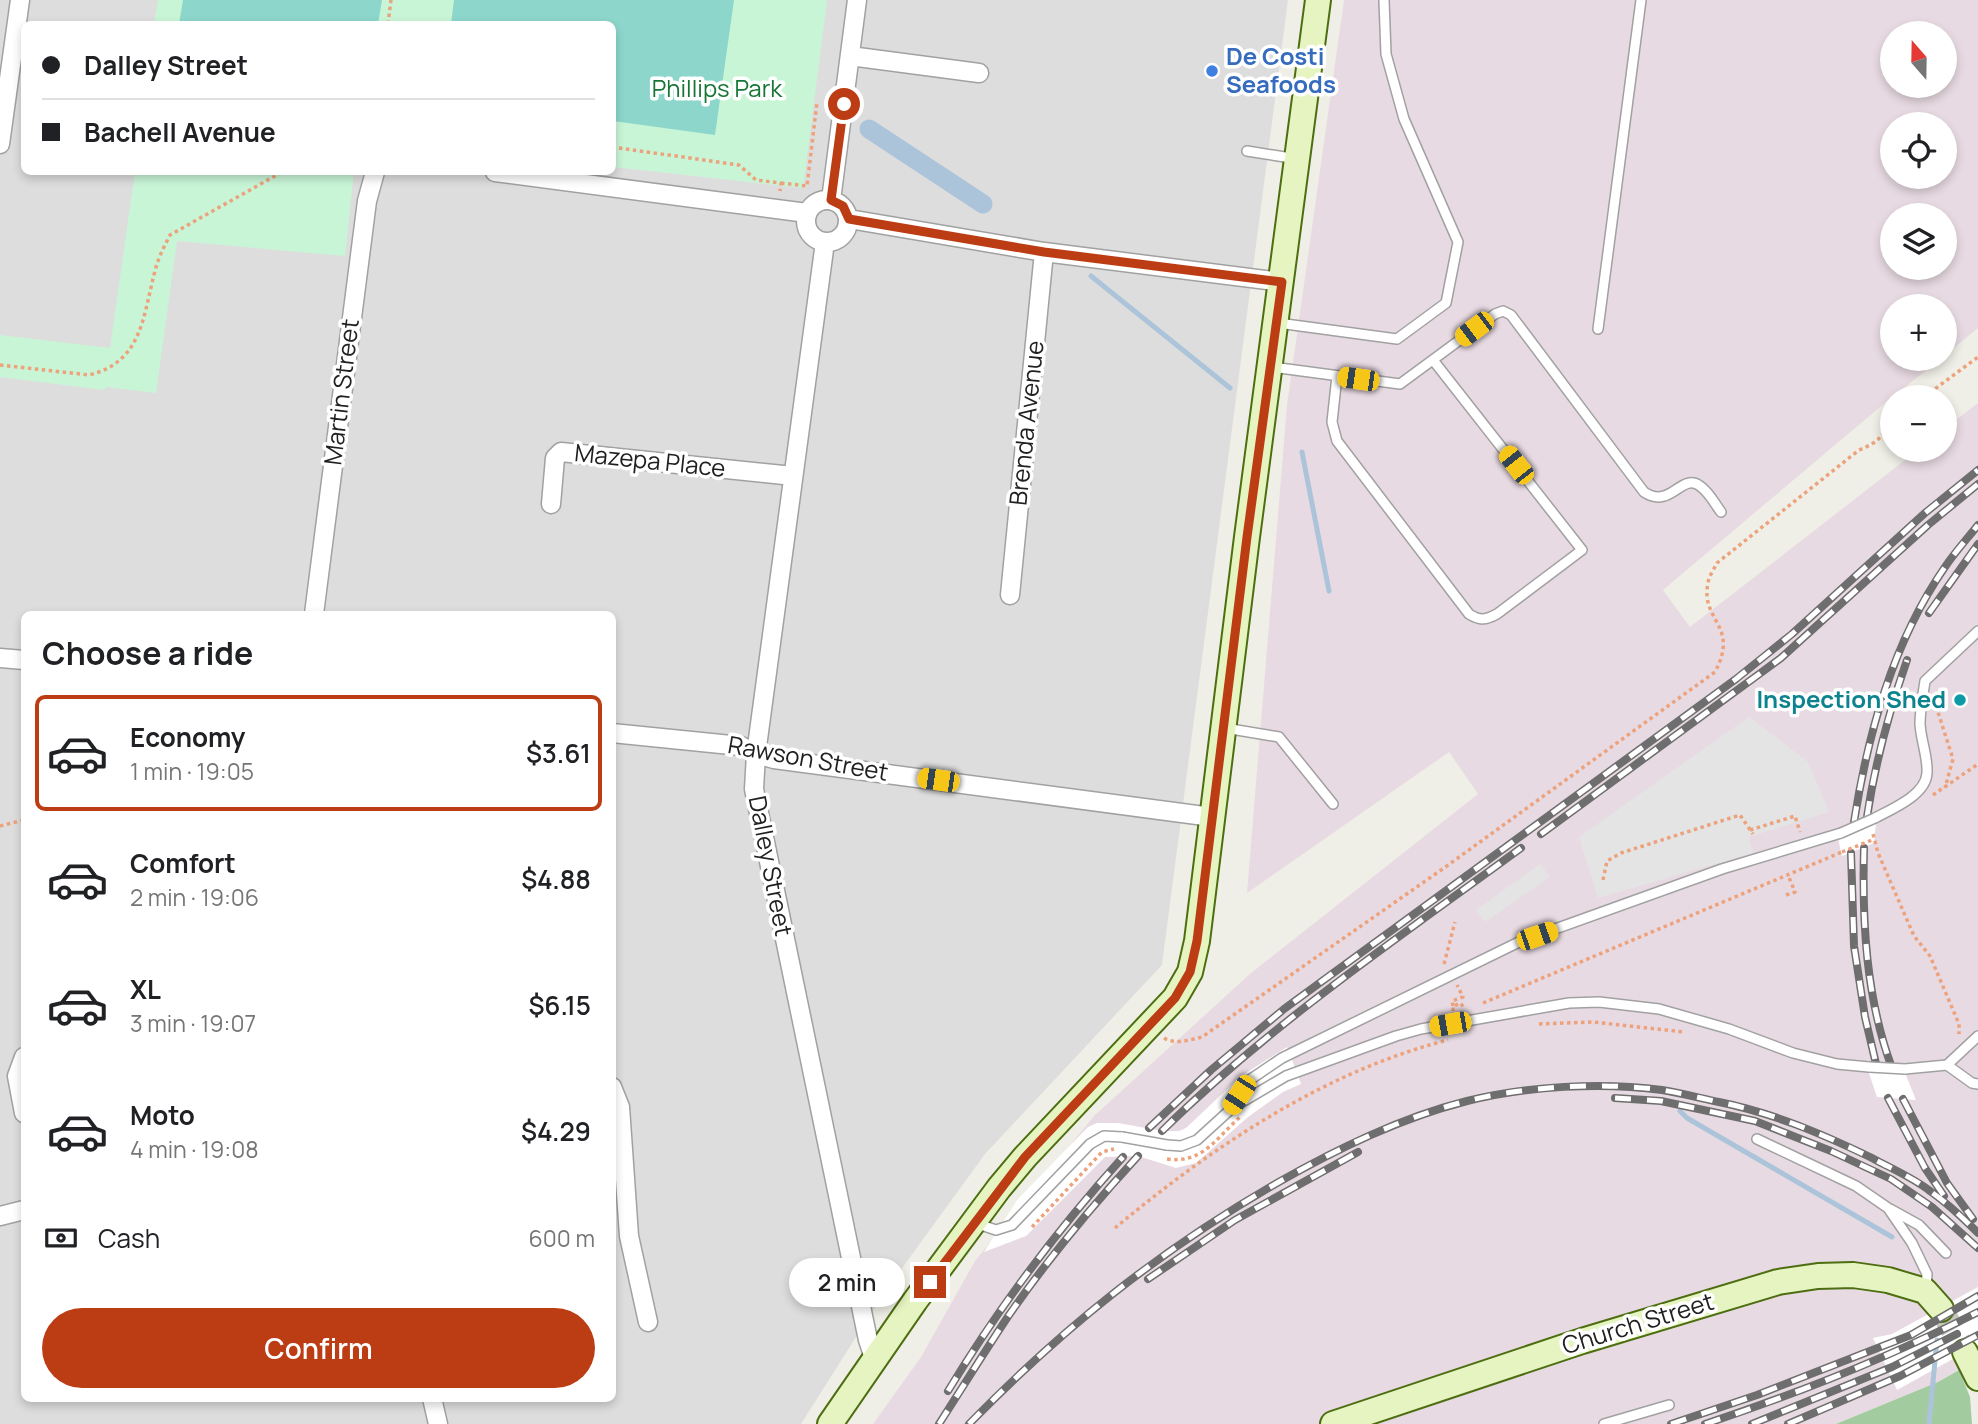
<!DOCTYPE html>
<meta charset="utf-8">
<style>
body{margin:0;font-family:Manrope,sans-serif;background:#f6f6f6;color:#202124;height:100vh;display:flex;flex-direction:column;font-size:26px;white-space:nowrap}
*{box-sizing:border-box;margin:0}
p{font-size:23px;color:#757577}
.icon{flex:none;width:38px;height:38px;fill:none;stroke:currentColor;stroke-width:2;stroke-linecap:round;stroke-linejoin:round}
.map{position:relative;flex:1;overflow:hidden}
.side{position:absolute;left:21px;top:611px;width:595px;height:791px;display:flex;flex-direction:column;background:#fff;border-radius:10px;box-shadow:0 4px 10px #0003}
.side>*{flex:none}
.guide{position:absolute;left:21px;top:21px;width:595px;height:154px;border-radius:10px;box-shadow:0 4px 10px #0003;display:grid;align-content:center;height:154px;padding:0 21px;background:#fff}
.needle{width:46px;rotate:340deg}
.tools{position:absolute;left:1880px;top:21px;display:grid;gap:14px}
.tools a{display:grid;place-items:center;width:77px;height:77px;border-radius:50%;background:#fff;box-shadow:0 4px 10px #0003;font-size:35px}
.end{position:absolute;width:32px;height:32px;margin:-16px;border:9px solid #bc3c14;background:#fff;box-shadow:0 0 0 4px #fff}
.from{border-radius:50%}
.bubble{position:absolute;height:49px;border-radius:24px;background:#fff;box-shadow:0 4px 10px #0003;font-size:23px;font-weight:600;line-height:49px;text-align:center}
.car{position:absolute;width:21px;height:42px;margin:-21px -10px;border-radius:9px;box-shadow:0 0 5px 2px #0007;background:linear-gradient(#f5c518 24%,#345 0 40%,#f5c518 0 76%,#345 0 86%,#f5c518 0)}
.guide b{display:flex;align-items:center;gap:24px;height:66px;font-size:26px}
.guide b+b{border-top:2px solid #e0e0e0}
.guide i{width:18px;height:18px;background:#202124}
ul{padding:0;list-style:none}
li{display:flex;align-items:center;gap:21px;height:116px;margin:0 14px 10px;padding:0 7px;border:4px solid transparent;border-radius:10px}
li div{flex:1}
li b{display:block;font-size:26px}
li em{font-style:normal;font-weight:600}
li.current{border-color:#bc3c14}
li>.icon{width:63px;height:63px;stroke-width:1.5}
h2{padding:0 21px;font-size:32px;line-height:84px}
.pay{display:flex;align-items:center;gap:18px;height:77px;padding:0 21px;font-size:26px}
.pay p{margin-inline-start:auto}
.button{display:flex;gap:14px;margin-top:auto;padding:14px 21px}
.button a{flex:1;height:80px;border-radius:42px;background:#bc3c14;color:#fff;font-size:28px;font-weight:600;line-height:80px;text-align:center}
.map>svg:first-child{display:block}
</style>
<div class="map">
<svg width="1978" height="1424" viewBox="0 0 1978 1424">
<rect width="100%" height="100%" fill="#f0efe7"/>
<path fill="#dedddd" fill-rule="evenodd" d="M0,0H1288L1162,965L985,1154L884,1293L801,1424H0ZM24,24H612V172H24ZM24,614H612V1398H24Z"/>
<path fill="#e8dae2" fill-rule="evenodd" d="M1344,0H1978V328L1944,356V306H1892V359H1941L1892,397L1663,590L1690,627L1918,450H1944V429L1978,403V1358L1938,1382L1836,1424H873L921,1357L975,1261L1094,1116L1251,973L1478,794L1449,752L1247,893L1287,405ZM1892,33H1944V86H1892ZM1892,124H1944V177H1892ZM1892,215H1944V268H1892Z"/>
<path fill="#a3cba0" d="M1959,1370L1970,1397L1972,1424H1836L1938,1382Z"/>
<path fill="#c9f5d7" d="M158,0H827L803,188L613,167L612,24H154Z
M135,172H354L345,256L177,241L156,393L106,387L104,390L0,377V335L110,348Z"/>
<path fill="#8dd6cc" d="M183,0H382L378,24H179Z
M454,0H734L715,135L613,121L612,24H451Z"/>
<path fill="#e4e4e4" d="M1749,717L1808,762L1829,812L1749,837L1753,853L1598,898L1579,837Z
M1540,864L1550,877L1485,922L1476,910Z"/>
<path fill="#fff" d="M1877,813L1874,843L1842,856L1836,830Z
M1287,1047L1301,1084L1283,1092L1248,1117L1196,1163L1176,1168L1138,1156L1105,1157L1026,1236L984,1252L1018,1199L1088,1127L1097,1123H1118L1162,1131H1179L1186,1128L1241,1076Z
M1867,1067L1903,1068L1916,1100L1877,1097Z
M1978,1287V1345L1897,1390L1873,1338L1892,1334Z"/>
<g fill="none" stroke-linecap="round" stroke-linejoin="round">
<path stroke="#acc4d9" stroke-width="5" d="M1091,276L1230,388
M1302,452L1329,591
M1680,1111L1687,1118L1892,1237
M1929,1424L1937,1340"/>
<path stroke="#acc4d9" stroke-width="19" d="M869,129L983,204"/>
<path stroke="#c6c6bf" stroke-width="24" stroke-dasharray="24 12" stroke-linecap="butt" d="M1941,1309L1965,1352"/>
<defs>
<path id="service" d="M1247,151L1297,159
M1278,323L1397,339L1446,303L1458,242L1404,119L1386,54L1384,0
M1598,329L1641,0
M1272,367L1400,384L1495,314L1503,311L1511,315L1644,492C1671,510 1681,472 1700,486C1709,492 1715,504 1721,512
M1337,376L1332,422L1337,441L1469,614C1480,621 1486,620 1497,614L1582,550L1433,360
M1225,728L1279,737L1333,804
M1875,818C1892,809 1926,795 1927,773C1928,757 1921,741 1920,724C1920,710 1923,695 1925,681L1978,631
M1947,1065L1972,1083L1978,1084
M1905,1069L1947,1065L1978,1036
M1232,1108L1286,1076L1396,1036L1421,1029L1569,1003L1599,1002L1659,1009L1729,1029L1793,1053L1837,1064L1869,1067
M1757,1139L1856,1186L1888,1208L1912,1243L1927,1274L1926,1288
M1167,1145L1181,1146L1197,1140L1231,1109L1248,1081L1282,1058L1519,942L1722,869L1841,833
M1890,1209L1919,1225L1946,1253
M975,1223L996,1230L1012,1225L1090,1144L1104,1136L1122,1137
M1604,1424L1669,1405"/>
<path id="minor" d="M850,56L979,73
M0,144L20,0
M495,172L807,213
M806 221a21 21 0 1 1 42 0a21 21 0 1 1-42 0Z
M831,200L857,0
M849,219L1044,252L1282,282
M825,242L756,754L754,789L868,1340L874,1358
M551,504L555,458L561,452L793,476
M1010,595L1044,252
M314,614L367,201L375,172
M0,658L24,660
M612,733L741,746L756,754L774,759L1212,817
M24,1057L17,1076L24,1113
M612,1087L620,1107L629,1236L648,1322
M0,1216L24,1210
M432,1398L438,1424"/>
<path id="secondary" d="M1965,1352L1978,1378
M830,1424L915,1301L999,1188L1025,1157L1175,998L1190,972L1197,941L1247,537L1318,0
M1333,1424L1582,1341L1778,1282L1818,1276L1853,1275L1888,1280L1925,1291L1941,1309"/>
</defs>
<use href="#service" stroke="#a1a1a1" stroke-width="12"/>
<use href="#minor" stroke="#a1a1a1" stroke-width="21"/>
<use href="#secondary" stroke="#4d6e10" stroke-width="28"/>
<path stroke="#eca27c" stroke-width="3.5" stroke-dasharray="3.5 3.5" stroke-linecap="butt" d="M388,24L391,0
M612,147L739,165L756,180L781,183L780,191
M781,183L807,186L817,102
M0,365L89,375C143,362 143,315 155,271C158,258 164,247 170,235L282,172
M1924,397L1978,357
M1936,706L1953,759L1945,788
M1933,795L1978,764
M0,826L24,820
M1750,830L1795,816L1800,832
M1873,834L1878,853L1914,936L1930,956L1959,1024V1034
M1603,880L1607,861L1621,853L1740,815L1753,834
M1786,895L1795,892L1788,875
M1444,964L1455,922
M1483,1003L1842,852
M1453,1006L1452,1001L1463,997L1457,985
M1453,1011V1006L1461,1003L1464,1009
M1539,1024L1593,1022L1684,1032
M1164,1038C1176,1045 1189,1040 1202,1037L1444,868L1715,672C1740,625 1700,621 1708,583C1709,576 1714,569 1717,563L1859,450C1877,443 1882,437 1892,422
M1115,1228C1212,1147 1325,1071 1448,1040"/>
<use href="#service" stroke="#fff" stroke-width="9"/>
<use href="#minor" stroke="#fff" stroke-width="18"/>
<use href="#secondary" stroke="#e5f4c1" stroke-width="24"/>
<defs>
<path id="rail" d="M1929,613L1978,544
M1867,817C1875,763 1889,712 1907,660
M1854,822C1868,733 1893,642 1945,567C1955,552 1967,539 1978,525
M1541,834L1781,658L1928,525L1978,484
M1864,848C1862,922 1866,998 1892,1068
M1851,853L1854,946L1865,1017L1877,1068
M1615,1098L1661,1101L1755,1121L1831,1151L1891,1179L1932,1207L1978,1248
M1888,1098L1925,1168L1944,1196
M1903,1099L1947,1183L1973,1219
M1149,1128L1211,1070L1284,1009L1736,679L1792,634L1925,513L1978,470
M1162,1131C1271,1024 1398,938 1521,848
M1148,1279L1235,1220L1358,1152
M948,1391C999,1307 1057,1230 1123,1157
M939,1424C962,1388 985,1351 1009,1315C1048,1259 1092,1206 1138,1156
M969,1424C1064,1327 1159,1251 1277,1183C1337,1149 1400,1118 1467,1101C1526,1086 1602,1082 1662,1090C1681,1093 1700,1098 1719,1102C1773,1113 1820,1133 1870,1157C1890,1168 1912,1177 1930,1191C1947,1203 1963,1218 1978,1233
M1671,1424L1757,1395L1911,1335L1978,1296
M1705,1424C1799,1393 1890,1357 1978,1312
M1752,1424L1892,1367L1957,1334
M1788,1424L1900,1376L1978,1335"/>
</defs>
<use href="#rail" stroke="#6e6e6e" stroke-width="8"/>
<use href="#rail" stroke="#fff" stroke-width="5" stroke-dasharray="16" stroke-linecap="butt"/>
<defs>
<path id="service-bridge" d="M1841,833L1875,818
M1869,1067L1905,1069
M1122,1137L1167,1145"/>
</defs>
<use href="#service-bridge" stroke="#a1a1a1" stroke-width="12" stroke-linecap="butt"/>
<path stroke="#eca27c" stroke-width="3.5" stroke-dasharray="3.5 3.5" stroke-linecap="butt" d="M1842,852L1872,840
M1167,1159C1203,1164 1216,1138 1240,1117
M1032,1227L1102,1152L1114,1149"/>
<use href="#service-bridge" stroke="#fff" stroke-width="9"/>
</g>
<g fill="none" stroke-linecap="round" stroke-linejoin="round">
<path stroke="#bc3c14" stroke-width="9" d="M844,104L831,200L843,206L849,219L1044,252L1282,282L1247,537L1197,941L1190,972L1175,998L1025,1157L930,1282"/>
</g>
<circle fill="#3f7fe0" stroke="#fff" stroke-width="2.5" cx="1212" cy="71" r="7"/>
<circle fill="#0f9aa8" stroke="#fff" stroke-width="2.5" cx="1960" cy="700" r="7"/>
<g text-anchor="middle" stroke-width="7" stroke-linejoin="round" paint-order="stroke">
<g font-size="24" font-weight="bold" fill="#366cbe" stroke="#fff" text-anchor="start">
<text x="1226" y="65">De Costi<tspan x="1226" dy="28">Seafoods</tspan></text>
</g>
<g font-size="24" fill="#177535" stroke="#fff">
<text x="717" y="97">Phillips Park</text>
</g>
<g font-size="24" fill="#202020" stroke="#fff">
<text transform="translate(342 392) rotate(-83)" y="8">Martin Street</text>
<text transform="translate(1027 423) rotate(-84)" y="8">Brenda Avenue</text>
<text transform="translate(650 461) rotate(6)" y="8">Mazepa Place</text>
<text transform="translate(808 759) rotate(10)" y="8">Rawson Street</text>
<text transform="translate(770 866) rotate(79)" y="8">Dalley Street</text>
<text transform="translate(1638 1324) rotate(-17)" y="8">Church Street</text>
</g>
<g font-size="24" font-weight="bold" fill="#0d838f" stroke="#fff" text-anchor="end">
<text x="1946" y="708">Inspection Shed</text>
</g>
</g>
</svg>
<div class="tools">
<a><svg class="needle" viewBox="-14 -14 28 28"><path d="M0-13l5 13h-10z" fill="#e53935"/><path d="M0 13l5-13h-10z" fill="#757577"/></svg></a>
<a><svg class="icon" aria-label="locate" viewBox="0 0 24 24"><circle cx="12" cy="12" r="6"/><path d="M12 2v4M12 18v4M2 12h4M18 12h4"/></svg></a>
<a><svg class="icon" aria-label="layers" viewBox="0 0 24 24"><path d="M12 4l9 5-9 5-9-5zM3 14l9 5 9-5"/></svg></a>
<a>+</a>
<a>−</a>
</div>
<i class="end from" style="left:844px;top:104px"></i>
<i class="end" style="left:930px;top:1282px"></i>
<div class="bubble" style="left:789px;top:1258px;width:116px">2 min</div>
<i class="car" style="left:1474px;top:329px;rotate:233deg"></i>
<i class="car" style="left:1358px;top:379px;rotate:278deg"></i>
<i class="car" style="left:1516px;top:465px;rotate:322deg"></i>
<i class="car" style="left:938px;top:780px;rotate:278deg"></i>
<i class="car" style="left:1537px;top:936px;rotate:71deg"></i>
<i class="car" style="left:1450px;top:1024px;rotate:260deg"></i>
<i class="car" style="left:1239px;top:1095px;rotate:213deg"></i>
<div class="guide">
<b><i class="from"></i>Dalley Street</b>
<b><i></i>Bachell Avenue</b>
</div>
<section class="side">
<h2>Choose a ride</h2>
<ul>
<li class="current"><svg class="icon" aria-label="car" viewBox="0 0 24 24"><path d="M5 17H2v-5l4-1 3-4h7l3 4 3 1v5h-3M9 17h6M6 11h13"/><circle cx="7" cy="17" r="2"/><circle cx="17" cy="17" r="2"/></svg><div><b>Economy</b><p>1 min · 19:05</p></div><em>$3.61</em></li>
<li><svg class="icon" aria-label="car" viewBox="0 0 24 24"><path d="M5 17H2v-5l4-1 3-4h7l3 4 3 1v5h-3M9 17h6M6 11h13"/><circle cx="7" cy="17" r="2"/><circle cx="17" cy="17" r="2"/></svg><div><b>Comfort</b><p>2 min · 19:06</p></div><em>$4.88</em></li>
<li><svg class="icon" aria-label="car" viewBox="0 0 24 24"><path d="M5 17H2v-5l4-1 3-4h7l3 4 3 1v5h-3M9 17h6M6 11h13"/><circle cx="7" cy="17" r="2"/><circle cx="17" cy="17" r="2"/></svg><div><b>XL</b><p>3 min · 19:07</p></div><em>$6.15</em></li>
<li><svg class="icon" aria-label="car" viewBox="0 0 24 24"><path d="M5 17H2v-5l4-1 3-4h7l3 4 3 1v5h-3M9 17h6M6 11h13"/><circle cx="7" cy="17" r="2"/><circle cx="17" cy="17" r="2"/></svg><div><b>Moto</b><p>4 min · 19:08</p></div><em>$4.29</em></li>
</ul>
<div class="pay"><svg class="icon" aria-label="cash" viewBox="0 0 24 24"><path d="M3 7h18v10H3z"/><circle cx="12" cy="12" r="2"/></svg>Cash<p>600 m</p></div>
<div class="button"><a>Confirm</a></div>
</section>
</div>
